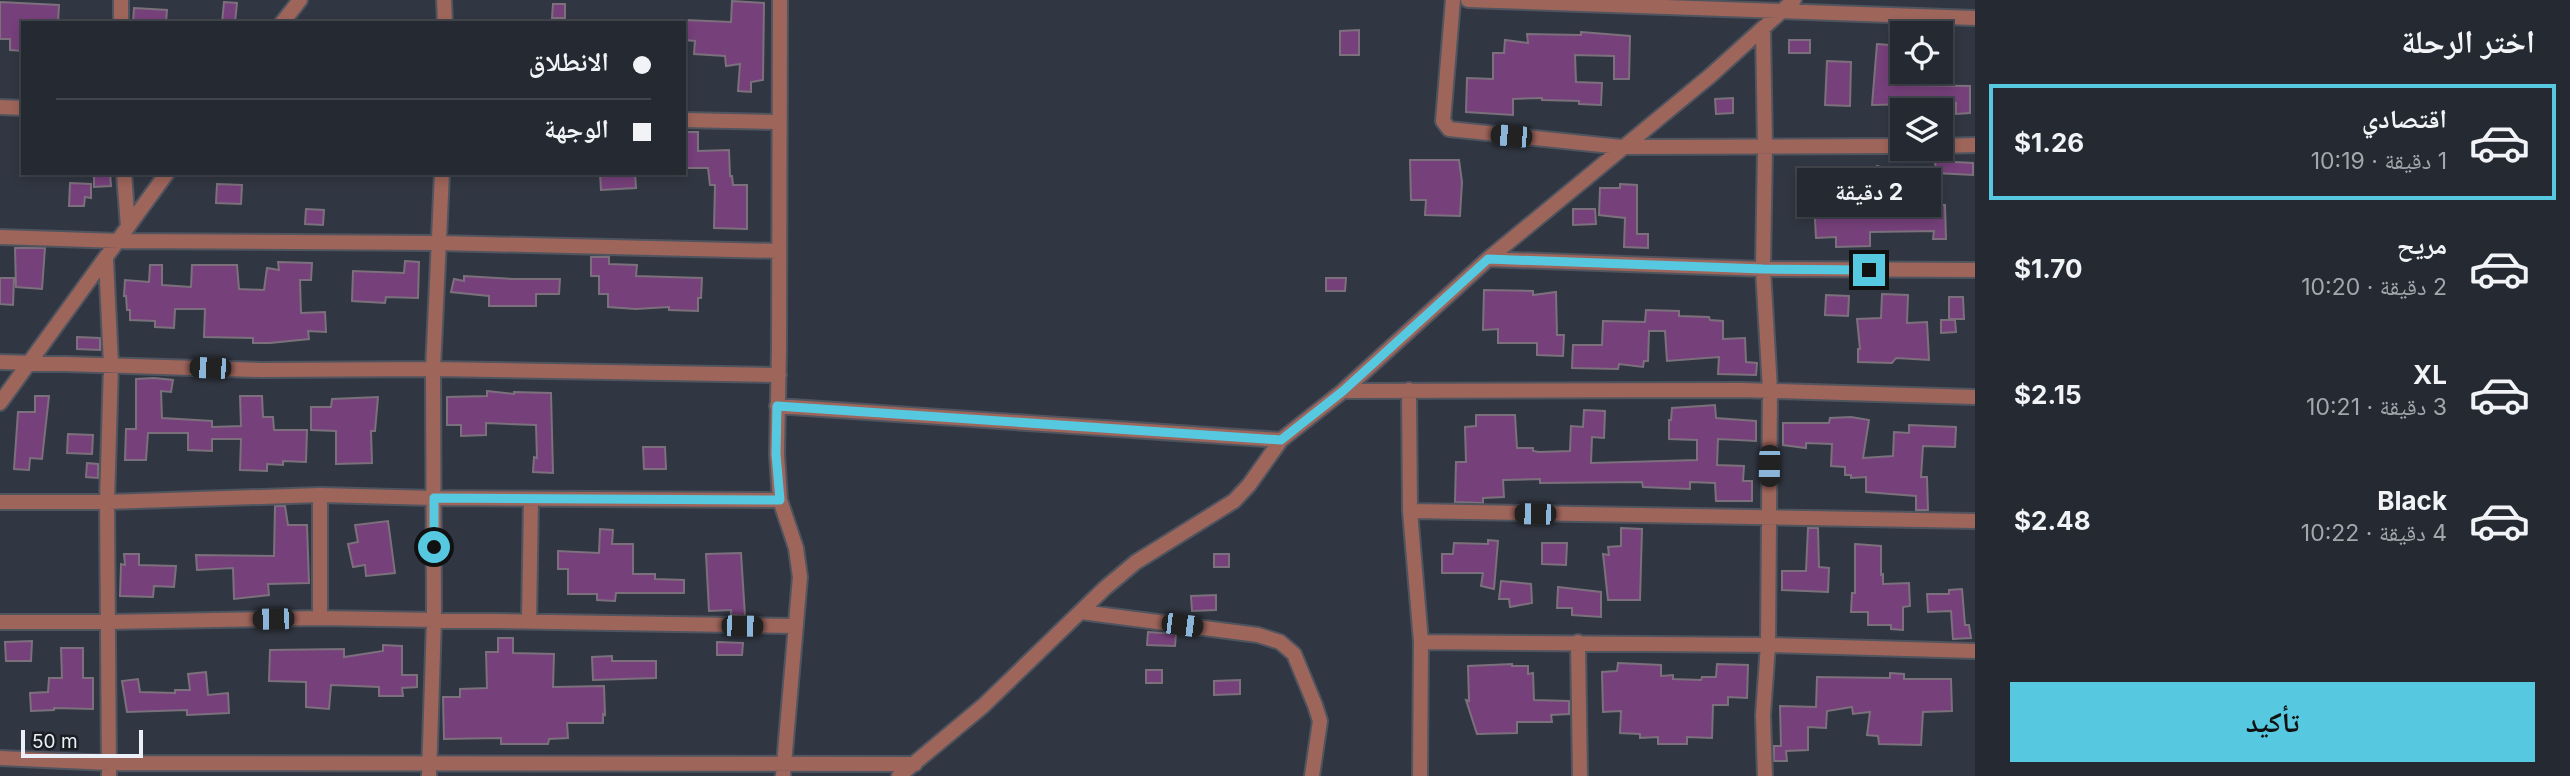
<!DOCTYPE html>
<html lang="ar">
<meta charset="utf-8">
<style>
body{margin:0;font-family:Inter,"Noto Naskh Arabic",sans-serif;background:#2d313a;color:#f1f3f6;direction:rtl;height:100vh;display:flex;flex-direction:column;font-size:26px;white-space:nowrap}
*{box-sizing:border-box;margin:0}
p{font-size:23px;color:#a3a6ac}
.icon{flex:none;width:38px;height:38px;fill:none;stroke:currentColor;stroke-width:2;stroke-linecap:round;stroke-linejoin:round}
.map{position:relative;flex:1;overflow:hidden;direction:ltr}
.drawer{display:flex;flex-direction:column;background:#252932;width:595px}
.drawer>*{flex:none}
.guide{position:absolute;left:21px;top:21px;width:665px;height:154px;border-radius:0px;box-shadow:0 4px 10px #0003,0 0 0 2px #42454d;direction:rtl;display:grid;align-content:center;height:154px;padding:0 35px;background:#252932}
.tools{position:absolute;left:1890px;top:21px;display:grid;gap:14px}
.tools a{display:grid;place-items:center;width:63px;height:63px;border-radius:0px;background:#252932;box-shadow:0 4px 10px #0003,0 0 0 2px #42454d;font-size:35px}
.scale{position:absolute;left:21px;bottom:18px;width:122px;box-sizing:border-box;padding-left:7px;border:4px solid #ebeff7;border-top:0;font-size:19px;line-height:24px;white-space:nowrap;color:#ebeff7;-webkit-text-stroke:5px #1b1e23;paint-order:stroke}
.end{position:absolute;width:32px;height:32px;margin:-16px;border:9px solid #56c9e1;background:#111;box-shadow:0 0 0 4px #111}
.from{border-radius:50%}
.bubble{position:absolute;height:49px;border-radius:0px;background:#252932;box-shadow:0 4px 10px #0003,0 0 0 2px #42454d;font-size:23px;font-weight:700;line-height:49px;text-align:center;direction:rtl}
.car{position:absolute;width:21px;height:42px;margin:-21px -10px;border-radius:9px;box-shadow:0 0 5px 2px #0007;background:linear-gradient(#222 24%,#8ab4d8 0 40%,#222 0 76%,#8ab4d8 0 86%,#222 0)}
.guide b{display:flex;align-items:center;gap:24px;height:66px;font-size:26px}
.guide b+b{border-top:2px solid #42454d}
.guide i{width:18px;height:18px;background:#f1f3f6}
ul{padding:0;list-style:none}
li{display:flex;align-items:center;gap:21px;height:116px;margin:0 14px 10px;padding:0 21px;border:4px solid transparent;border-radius:0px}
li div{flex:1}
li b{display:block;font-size:26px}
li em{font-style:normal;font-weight:700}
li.current{border-color:#56c9e1}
li>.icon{width:63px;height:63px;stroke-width:1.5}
h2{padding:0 35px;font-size:32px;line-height:84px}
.primary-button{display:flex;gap:14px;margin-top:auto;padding:14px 35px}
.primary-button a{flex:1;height:80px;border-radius:0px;background:#56c9e1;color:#111;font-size:28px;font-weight:700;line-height:80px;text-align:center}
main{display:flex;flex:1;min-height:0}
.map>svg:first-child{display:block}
</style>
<main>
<section class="drawer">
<h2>اختر الرحلة</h2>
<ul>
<li class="current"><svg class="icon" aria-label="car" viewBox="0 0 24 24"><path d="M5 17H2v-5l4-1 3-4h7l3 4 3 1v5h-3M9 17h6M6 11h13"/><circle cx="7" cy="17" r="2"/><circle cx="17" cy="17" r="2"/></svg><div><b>اقتصادي</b><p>1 دقيقة · 10:19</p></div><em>$1.26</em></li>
<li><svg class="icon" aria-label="car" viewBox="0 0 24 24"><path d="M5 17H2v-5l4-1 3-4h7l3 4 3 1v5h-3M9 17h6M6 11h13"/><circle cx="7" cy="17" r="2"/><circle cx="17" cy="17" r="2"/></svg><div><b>مريح</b><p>2 دقيقة · 10:20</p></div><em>$1.70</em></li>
<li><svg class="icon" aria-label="car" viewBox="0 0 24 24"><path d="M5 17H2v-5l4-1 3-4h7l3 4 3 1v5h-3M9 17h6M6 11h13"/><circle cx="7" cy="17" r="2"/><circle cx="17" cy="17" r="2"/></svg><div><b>XL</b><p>3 دقيقة · 10:21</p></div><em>$2.15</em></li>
<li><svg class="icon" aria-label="car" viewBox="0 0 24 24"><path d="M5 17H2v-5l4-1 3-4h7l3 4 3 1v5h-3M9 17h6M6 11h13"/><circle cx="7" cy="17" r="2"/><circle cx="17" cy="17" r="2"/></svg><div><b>Black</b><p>4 دقيقة · 10:22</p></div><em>$2.48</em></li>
</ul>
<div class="primary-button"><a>تأكيد</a></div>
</section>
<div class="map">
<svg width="1975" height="776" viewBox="0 0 1975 776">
<rect width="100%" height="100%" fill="#313742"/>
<path fill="#76407a" stroke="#7b707c" stroke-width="2" d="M732,1L764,3L763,80L751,82V92L738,91L740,64L726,66L725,56L694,54L695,41L685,40L686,20L731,22Z
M0,2L59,5L58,23H23V51L10,50V39H0Z
M224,2L237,3L235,23H222Z
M553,4H565V18H552Z
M134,8L167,10L166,23H133Z
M1359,30V55H1340V31Z
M1581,32L1630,36L1629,79H1614V56L1575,55L1576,82L1602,83L1601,105L1579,104V101L1542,100V98L1513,99V115L1466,112L1467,78L1493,79V53H1504L1505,40L1528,43L1527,34L1581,35Z
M1789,40H1810V53H1789Z
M1877,44L1902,46V60L1897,59L1898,85L1970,86V113L1956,114V103L1872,105Z
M1827,61L1851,62L1850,106L1825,105Z
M1733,98V113L1716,114L1715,99Z
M684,132H698V151L729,150L730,176H732L733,185H747V229L714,228L715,185H710L708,168H684Z
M1410,160H1459L1462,182L1460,216L1425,215L1426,200H1411Z
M1935,161L1973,163V175L1936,173Z
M1877,166L1897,172L1900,204L1945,205L1946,239H1933L1934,231L1870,232V246L1836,247V237L1816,238L1814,201H1862V178H1873Z
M94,173H110L111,186L94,187Z
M600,173H635L636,188L601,190Z
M70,183L91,184V198L85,197L84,206H69Z
M217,184L242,185L241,204L216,203Z
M1620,184L1637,185V234H1648V248L1624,247L1625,218L1599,215L1600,188H1620Z
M306,209L324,210L323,225L305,224Z
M1573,209H1595L1596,224L1573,225Z
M15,248H45L42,289L16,287Z
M591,257H609V264L637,265L636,276L702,278L701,298H698V311L669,310V307L636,309L608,307V294H599V276H591Z
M405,261L419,262L418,298L386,297L385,303L352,301L353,271L404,273Z
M278,262L312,263L311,280H300L301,313L325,312L326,332L308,331L309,339L270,343H253V338L204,337L205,309H175L174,328L155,327V321L130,320V310H127L126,296H124L125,280L149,282L150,265H162V285L191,287L192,265H237L239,289L264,290L267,268L279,270Z
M464,276L513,279H560L559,294H536V306H489V296L451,292L454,279L464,281Z
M0,278H14L13,305L0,304Z
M1326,278H1346L1345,291H1326Z
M1484,290L1533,291V295L1556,292L1557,335H1564L1563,356L1537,355V343H1498V329L1483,330Z
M1882,294L1908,295L1907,323L1927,322L1929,360L1896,358L1892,363L1858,362V349H1860L1857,319L1881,318Z
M1826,295L1849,296L1848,316L1825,315Z
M1949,297H1963L1964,319H1949Z
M1646,310L1679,311V316L1709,317L1710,320L1723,321V339L1745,338L1746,362L1757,363L1756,375L1718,374L1719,357L1667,361L1665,331H1649L1648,361H1644L1643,367L1619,364L1618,369L1572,368L1573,345H1602L1603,321L1645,322Z
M1941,320H1955L1956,332L1941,333Z
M77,337L100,338V350L77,349Z
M154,378L173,380L171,392L161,391L162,418L212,421V427L241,426L240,396H262L263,417H273L274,430H307L306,462L283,461V465L267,464V471L240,470L241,439H212V451L188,450V433H148L146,460H125L126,429H136V379Z
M487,391L514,394V392L551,393L553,473L533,472L534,457L537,458L536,425L486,423V435L461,436V425H447V397L487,396Z
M35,396H49L42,459L30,458L29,470L14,469L18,412H35Z
M378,397L375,431H371L372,463L336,464V431L311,430V407H331L332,399Z
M1715,405L1716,418L1756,421V441L1718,439L1717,465L1744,466L1743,481H1752V501H1716L1715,483L1690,482V489L1643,487L1642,482L1540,483V479L1503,480L1504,497L1483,498V503L1455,502L1456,462H1466L1465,427L1476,426V415H1515L1517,448H1533V451L1539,452L1570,451L1571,426L1583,427L1584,410L1605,411L1604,438L1592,437L1591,463L1697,460V440L1669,439V420H1671L1672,408Z
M1851,417L1869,420L1863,458L1893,456L1894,432L1909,433V425L1956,427L1955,447L1923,446L1921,477H1927L1928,510H1916V496L1866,492V477L1851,478V475H1845V467L1831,466L1832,444L1806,443V448L1783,445V423H1829L1830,418Z
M68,434L93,435L92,454L67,453Z
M643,447H665L666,469H644Z
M87,463L98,464V478L86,477Z
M275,506H285L288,525H307L309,583L268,584L269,595L234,599L233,568L197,570L196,555L274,556Z
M388,521L395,573L366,576L365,565L353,567L348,544L358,542L355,525Z
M1621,528L1642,529L1640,600H1608L1603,554L1609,555L1608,547L1621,546Z
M1808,528H1818L1819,567L1829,568L1828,592L1782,590V571H1806Z
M600,529L613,530L612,544H633V574H655V579L684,580V593H616L615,601L597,600V594H568V569H558V551L599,553Z
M1488,540L1498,541L1494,589L1481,586L1483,573H1442V554H1453L1454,543L1488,544Z
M1542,543H1567L1566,565L1542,564Z
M1855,544L1881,546V575L1883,574V584L1909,583L1910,606L1903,607V630L1891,629V625H1868V612H1851L1852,593H1855Z
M741,553L745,616L731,615V610L709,611L706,554Z
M124,554H139V565L176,566L174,587L154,586L153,597L120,596L121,564L125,565Z
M1214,554H1229V567H1214Z
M1501,581L1531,584L1532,603L1510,607L1509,599H1499Z
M1558,587L1601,592V617L1572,615V608H1557Z
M1962,589L1965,625H1969L1971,638L1953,639L1951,611L1928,612L1927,594H1949V590Z
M1216,595V610L1192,611L1191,596Z
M1148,632L1176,634L1175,646L1147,645Z
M498,638H513V653L554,654L553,687L604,686L605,715L603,714V723H567L568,738L549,739L548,744H501V738L444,739L443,697H460V689L487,688L486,652H498Z
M32,641L31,661H6L5,642Z
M717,642L743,643L742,655H717Z
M383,645L402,646V675H417V687L402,688L403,696H379V687L331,685L329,709L306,707V682L269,681L270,650L344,649V657L383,651Z
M61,648H83V678H93V709L54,708V710L31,711L30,693L48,692L49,678H62Z
M612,656V661H656V678L593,680L592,657Z
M1618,663L1661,665V676L1673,675V679L1701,680L1702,677H1716L1717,664L1748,665L1747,698L1728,697V705H1713L1712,738L1687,737V744H1658V737L1640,738V734L1620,733L1621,711L1603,712L1602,672L1617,671Z
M1512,664V666H1528V674L1533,673L1534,700L1569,701V714L1551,715L1552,722H1517V733L1477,734L1466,700L1469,701L1468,666Z
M1146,670H1162V683H1146Z
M206,672L208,695L228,693L229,713L187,715V710L127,712L122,681L138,679L140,692L175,693V690H190L188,674Z
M1890,673L1904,674V679H1951L1952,711L1923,712L1921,745L1879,744L1878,736L1867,735L1870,712L1853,714L1852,707L1827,711L1826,728L1808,727V750L1786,751L1787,761H1774V746H1781L1780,706L1816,707L1817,677L1890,678Z
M1240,680V694L1214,695V681Z"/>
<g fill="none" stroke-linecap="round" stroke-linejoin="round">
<defs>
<path id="street" d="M444,0L445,23
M780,0L779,347L777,454L780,500L796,548L800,577L783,776
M1453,0L1443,121L1449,129L1621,147L1902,146
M1468,0L1975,18
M121,23V0
M282,23L300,0
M1763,29L1765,147L1763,269L1770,390L1768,645L1763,715L1765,776
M0,107L23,108
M684,120L779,122
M1941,146L1975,145
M124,173L128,227
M0,237L119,241L439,243L779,251
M106,259L111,365L107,502L109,776
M1488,259L1763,269L1975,270
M0,362L260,370L433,369L779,375
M1409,390L1410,511L1421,642L1420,776
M1343,391L1742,390L1975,397
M0,403L167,173
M777,406L1281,440
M320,495V618
M0,502H107L320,495L434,498L780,500
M1410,511L1975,521
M1081,612L1258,635L1280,642L1294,654L1315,705L1320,721L1312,776
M0,622H109L320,618L796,626
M529,622L531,499
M1421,642L1768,645L1975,651
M1578,642L1580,776
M0,758L109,763L915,764
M429,776L434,620L433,369L442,173
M899,776L983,706L1105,588L1136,562L1234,501L1249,485L1281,440L1343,391L1488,259L1710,76L1794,0"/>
</defs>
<use href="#street" stroke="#4f545f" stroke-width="18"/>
<use href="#street" stroke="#9e655b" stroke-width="14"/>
</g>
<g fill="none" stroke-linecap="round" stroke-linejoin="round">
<path stroke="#56c9e1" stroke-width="9" d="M434,547V498L780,500L776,454L777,406L1281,440L1343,391L1488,259L1763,269L1869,270"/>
</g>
</svg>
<div class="tools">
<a><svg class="icon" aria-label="locate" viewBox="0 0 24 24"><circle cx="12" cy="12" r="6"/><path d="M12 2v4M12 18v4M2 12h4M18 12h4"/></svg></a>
<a><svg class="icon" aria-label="layers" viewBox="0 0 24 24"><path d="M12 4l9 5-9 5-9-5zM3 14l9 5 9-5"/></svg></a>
</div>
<div class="scale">50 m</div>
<i class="end from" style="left:434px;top:547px"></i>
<i class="end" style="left:1869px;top:270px"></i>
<div class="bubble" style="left:1797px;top:168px;width:144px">2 دقيقة</div>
<i class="car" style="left:1511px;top:136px;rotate:275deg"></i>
<i class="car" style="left:210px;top:368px;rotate:272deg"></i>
<i class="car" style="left:1769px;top:466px;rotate:181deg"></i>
<i class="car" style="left:1535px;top:514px;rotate:271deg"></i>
<i class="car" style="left:273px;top:619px;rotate:269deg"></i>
<i class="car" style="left:1182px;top:625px;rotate:97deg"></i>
<i class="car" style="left:742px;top:626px;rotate:91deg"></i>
<div class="guide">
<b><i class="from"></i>الانطلاق</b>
<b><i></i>الوجهة</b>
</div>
</div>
</main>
